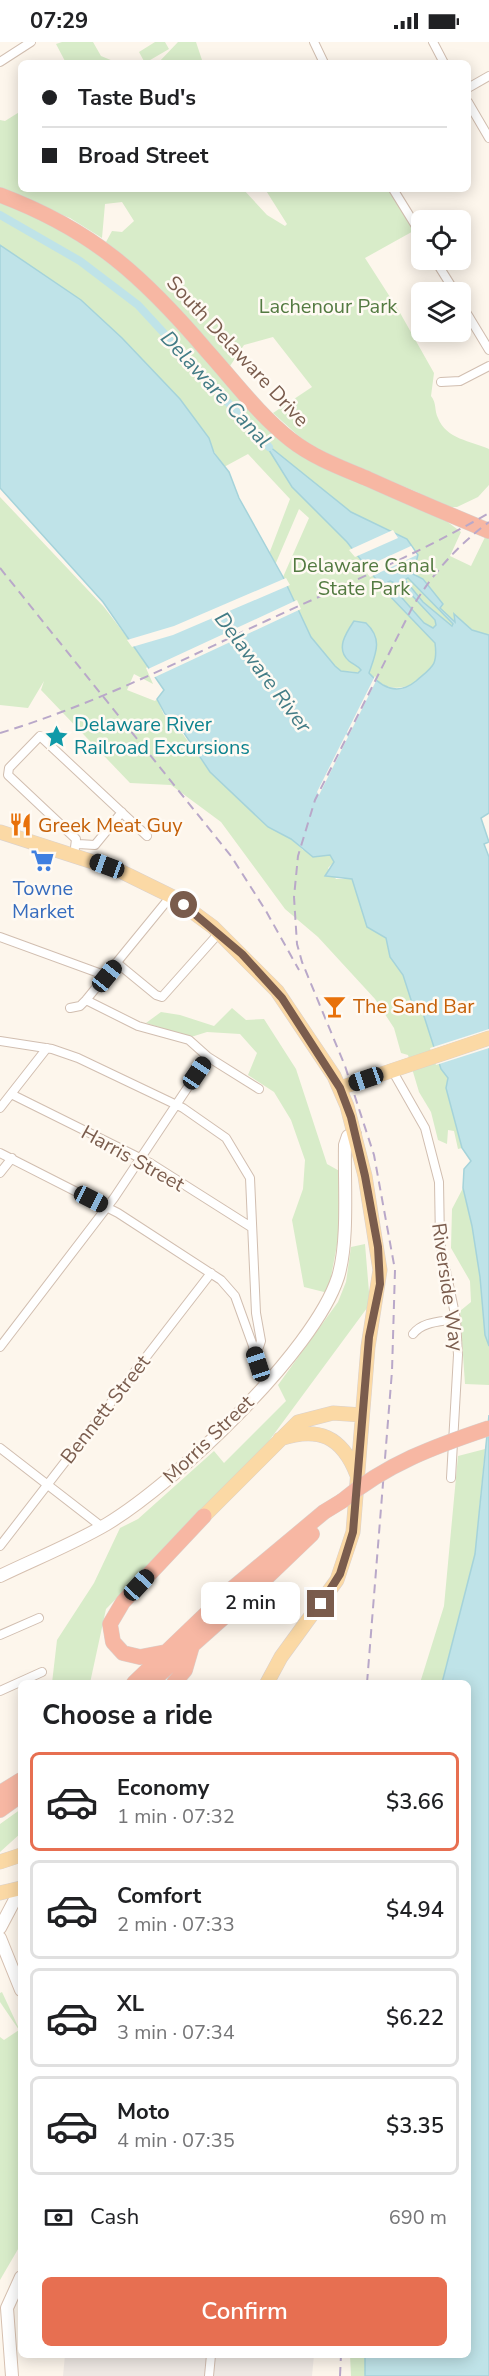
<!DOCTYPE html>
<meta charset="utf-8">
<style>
body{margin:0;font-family:"Nunito Sans",sans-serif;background:#f2f2f2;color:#202124;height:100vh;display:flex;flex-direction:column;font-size:22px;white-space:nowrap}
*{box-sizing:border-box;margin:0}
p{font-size:20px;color:#757577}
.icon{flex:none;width:33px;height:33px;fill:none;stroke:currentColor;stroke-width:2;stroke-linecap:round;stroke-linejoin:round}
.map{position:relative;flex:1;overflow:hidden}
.sheet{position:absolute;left:18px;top:1638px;width:453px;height:678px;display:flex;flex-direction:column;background:#fff;border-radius:9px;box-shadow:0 3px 15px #0003}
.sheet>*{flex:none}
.top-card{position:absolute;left:18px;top:18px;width:453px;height:132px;border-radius:9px;box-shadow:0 3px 15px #0003;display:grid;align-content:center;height:132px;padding:0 24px;background:#fff}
.tools{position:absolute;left:411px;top:168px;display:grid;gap:12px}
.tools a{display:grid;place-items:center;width:60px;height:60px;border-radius:9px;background:#fff;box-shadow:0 3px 15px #0003;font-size:30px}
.end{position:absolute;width:27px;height:27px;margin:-14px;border:8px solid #7a5c4d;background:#fff;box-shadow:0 0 0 3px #fff}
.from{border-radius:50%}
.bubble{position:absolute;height:42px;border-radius:9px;background:#fff;box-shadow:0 3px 15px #0003;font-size:20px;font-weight:600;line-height:42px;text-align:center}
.car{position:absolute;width:18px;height:36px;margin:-18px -9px;border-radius:8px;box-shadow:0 0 4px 2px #0007;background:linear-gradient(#222 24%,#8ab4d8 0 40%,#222 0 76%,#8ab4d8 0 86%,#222 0)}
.top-card b{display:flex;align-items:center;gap:21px;height:57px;font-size:22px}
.top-card b+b{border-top:2px solid #e0e0e0}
.top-card i{width:15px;height:15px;background:#202124}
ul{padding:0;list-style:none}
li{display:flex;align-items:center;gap:18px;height:99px;margin:0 12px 9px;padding:0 12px;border:3px solid #e0e0e0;border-radius:9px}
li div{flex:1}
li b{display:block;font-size:22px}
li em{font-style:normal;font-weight:600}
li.active{border-color:#e76f51}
li>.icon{width:54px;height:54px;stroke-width:1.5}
h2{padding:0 24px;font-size:27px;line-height:72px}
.pay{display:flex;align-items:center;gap:15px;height:66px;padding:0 24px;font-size:22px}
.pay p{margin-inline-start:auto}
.cta{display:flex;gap:12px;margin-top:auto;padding:12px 24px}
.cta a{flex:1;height:69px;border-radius:9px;background:#e76f51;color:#fff;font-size:24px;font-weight:600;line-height:69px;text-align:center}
.status{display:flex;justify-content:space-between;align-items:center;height:42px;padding:0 30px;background:#fff;direction:ltr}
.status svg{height:16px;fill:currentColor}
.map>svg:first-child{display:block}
</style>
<div class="status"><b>07:29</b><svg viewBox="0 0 49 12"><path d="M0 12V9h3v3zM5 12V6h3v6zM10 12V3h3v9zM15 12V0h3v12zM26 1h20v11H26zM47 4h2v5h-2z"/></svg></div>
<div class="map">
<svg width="489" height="2334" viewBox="0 0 489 2334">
<rect width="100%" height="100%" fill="#fdf6ec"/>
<path fill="#efe9e4" d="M65,2313H314L312,2334H63Z"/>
<path fill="#d8ecc9" d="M62,0H93L101,14L118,21H66L56,2Z
M155,0H165L169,7L145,21L139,10Z
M178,0H196L203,21H158Z
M21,69V147H243L267,173L285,184L287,182L265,147H393L417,187L365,216L399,269L434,331L431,354C437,361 434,369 438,376C446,397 471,399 489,407V443L478,455L457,465H444L417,450L335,416L303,398L273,371L312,345L273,295L244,303L230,324L162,251L106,200L112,189L122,190L134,179L122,160L105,162L102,196L70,176L0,148V78L5,79Z
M0,159L68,190L149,252L271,386L445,478L461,490L450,514L471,524L487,491L489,492V593L472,588C445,615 405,673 369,631L341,629L334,624L311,595L283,535L309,476L299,467L275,523L269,512L290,457L248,412L224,425L180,357L122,296L81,258L0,203Z
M0,455L104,565L149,624L146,626L153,642L134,632L127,648L155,659L157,657L164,673L172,677L210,730L268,785L291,797L303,808L330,813L334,820L328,826L336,837H352L360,860L386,896L390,915L403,933L414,967H422L441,1027L448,1036L446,1046L462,1106L458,1107L454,1089L448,1088L447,1102L438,1098L431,1070L419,1050L408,1013L401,1011L394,986L375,957L318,895L285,867L221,780L171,743L130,741L41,648L44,639L28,666L0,663Z
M232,966L246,978L264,977L296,1027L327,1122L343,1131L341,1181L328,1251L304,1245L292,1178L303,1147L305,1118L291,1078L274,1050L248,1033L257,1011L240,992L207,990L191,995L146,981L161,970L180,973L214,984Z
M463,1146L472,1184L480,1235L485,1293L489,1304V1343L465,1342L460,1269L471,1260L470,1239L451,1206L452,1167Z
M365,1202L370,1262L263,1407L106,1567L90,1641H52L57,1598L94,1541L120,1486L138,1477L214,1409L224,1421L286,1359L278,1343L338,1260L346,1240L351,1205Z
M485,1407L475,1512L442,1641H420L444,1564L458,1414Z
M21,1767V1791L0,1810V1782Z
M2,1950L21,1991V2202L0,2238V1995L4,1998L19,1988L0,1960V1951Z
M350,2313H365V2334H351Z"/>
<path fill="#bfe3e8" stroke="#a5d3da" stroke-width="1.5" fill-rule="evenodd" d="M0,203L81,258L122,296L180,357L209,396L214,411L229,430L239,456L283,535L311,595L335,624L341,629L358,631L361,628C357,623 354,623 349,619C335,607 346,591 354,579L366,581C383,597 376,611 369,631C383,647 399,653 416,639C432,625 438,624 435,601L386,550L347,500L292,445L264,400L351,470L407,497L418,513L413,532L423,537L443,562L440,566L455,580L454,572L472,588L489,593V771L481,776L489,800L484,802L489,815V1304L485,1293L480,1235L472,1184L463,1146L464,1127L471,1119L462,1106L446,1046L448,1036L441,1027L422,968L414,967L403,933L390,915L386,896L367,885L352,837L325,834L334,820L330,813L313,815L291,797L268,785L210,730L174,676L165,672L157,657L164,648L103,560L0,446ZM408,536L453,582L452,584L423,560L405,538ZM390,539L404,545L435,578L436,583L433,586L424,581L388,540Z
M489,1373V2334H365V2313H468V1641H442L475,1512Z"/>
<path fill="#fdf6ec" d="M393,488L398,496L355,515L349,508Z
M411,504L417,513L370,535L363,526Z
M286,536L290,543L173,593L132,605L127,598L174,584Z
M297,558L301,567L153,636L148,627Z
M375,634L377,637L349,693L347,690Z
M346,692L348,695L319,753L317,750Z
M489,987V1006L436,1023L430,1006Z"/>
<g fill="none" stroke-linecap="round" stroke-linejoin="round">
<path stroke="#bfe3e8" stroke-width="8" d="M0,173L80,219L138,263L269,405"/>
<defs>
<path id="street" d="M314,0L324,21
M433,0L444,21
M0,20L31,0
M468,46L489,34
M468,60L489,96
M393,147L422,194
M435,218L455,250
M460,260L489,308
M441,340L460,339L489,324
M78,802L95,803L122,770
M74,814L76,797L8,733L9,726L40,694L147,794
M0,895L107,934
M117,921L156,953L162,955L219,891
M86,958L138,984L189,998L208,1015L259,1047
M70,966L80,964L86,958L171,854
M0,999L52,1007L78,1016L183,1066L226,1096L250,1136L256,1271L261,1299L259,1305L253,1307
M392,1028L425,1086L439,1140L440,1200L456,1277L458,1313L451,1436
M11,1052L150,1121L251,1185
M0,1066L47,1006
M0,1111L118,1171L221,1238L235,1254L266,1340
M0,1131L12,1116
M413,1292C423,1279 441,1280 456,1277
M0,1305L114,1156L208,1015
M0,1406L102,1485
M0,1504L211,1231
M0,1593L39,1576
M0,1649L42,1630
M209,2334L211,2313"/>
<path id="secondary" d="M0,1534C35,1517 73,1502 107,1482C175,1441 314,1310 338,1235C349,1199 344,1141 345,1103L348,1094L355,1092
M0,1886L21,1846
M0,1896L21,1948
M12,2334L7,2266L21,2235"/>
<path id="primary" d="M0,790L118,828L171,854L213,885L277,949L334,1034L347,1064L365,1134L380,1228L368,1305L353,1490L337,1538L281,1615L267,1641
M340,1046L489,996
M280,1397C318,1384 342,1394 357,1433
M204,1474L298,1380L333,1371L362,1373
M0,1820L21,1813
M0,1851L21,1846"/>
<path id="highway" d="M0,153C93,188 144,235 207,309C234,339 259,373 291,398C314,416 342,426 368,437C408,455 448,472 489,489
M238,1563L312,1492
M166,1610L140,1615L123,1611L113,1600L110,1582L123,1560L204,1474
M134,1641L233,1546L324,1470L342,1459
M150,1641L232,1568
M174,1641L185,1628L192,1604
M0,1751L21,1738
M0,1768L21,1753"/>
</defs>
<use href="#street" stroke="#d1beb0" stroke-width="10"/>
<use href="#secondary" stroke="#d6c0b0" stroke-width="14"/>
<use href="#primary" stroke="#dad1cd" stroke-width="15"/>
<use href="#highway" stroke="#dad1cd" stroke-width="16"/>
<use href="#street" stroke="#fff" stroke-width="8"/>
<use href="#secondary" stroke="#fff" stroke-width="12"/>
<use href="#primary" stroke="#fbd9a5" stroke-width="14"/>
<use href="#highway" stroke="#f7b7a3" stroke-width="15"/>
<path stroke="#b9a8c9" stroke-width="2" stroke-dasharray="9 6" stroke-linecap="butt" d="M0,526L231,814L266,869L299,928
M0,691C93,663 180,619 268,578C342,544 418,512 489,471
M367,1641L392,1329L395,1228L374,1113L345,1024L302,920L297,902L294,855L298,814L315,758L413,564C434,530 457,504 489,480
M340,2334L341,2313"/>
<defs>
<path id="highway-bridge" d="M342,1459C386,1422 435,1404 489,1386"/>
</defs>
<use href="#highway-bridge" stroke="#dad1cd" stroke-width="16" stroke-linecap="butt"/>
<use href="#highway-bridge" stroke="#f7b7a3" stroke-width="15"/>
</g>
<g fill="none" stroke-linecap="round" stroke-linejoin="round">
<path stroke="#7a5c4d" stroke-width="8" d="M184,863L242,912L282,956L340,1046L351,1075L365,1134L378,1205L380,1242L369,1295L353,1490L340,1532L321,1562"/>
</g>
<defs>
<symbol id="sight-bare" viewBox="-9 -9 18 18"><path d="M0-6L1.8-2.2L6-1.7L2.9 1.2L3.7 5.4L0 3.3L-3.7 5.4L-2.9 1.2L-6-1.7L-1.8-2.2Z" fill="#0f9aa8" stroke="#fffaf3" stroke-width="2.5" paint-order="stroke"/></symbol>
<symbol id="restaurant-bare" viewBox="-9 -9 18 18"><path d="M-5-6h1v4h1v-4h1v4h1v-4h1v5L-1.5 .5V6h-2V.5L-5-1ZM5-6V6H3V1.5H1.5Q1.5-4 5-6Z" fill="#e8710a" stroke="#fffaf3" stroke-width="2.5" paint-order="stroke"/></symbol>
<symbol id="supermarket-bare" viewBox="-9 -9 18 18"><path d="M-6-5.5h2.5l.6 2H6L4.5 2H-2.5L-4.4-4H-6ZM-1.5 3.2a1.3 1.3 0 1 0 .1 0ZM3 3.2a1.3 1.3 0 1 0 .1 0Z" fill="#3f7fe0" stroke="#fffaf3" stroke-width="2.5" paint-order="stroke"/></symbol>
<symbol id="bar-bare" viewBox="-9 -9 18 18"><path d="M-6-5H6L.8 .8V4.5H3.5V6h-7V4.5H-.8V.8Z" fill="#e8710a" stroke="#fffaf3" stroke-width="2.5" paint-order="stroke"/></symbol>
</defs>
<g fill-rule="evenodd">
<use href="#sight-bare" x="40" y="678" width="33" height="33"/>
<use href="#restaurant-bare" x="4" y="766" width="33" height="33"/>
<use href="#supermarket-bare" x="26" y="802" width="33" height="33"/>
<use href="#bar-bare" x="318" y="948" width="33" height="33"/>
</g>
<g text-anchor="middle" stroke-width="5" stroke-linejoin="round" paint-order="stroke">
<g font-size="20" fill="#537a41" stroke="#fffaf3">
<text x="328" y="271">Lachenour Park</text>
<text x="364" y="530">Delaware Canal<tspan x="364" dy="23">State Park</tspan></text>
</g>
<g font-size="20" fill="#7a5c4d" stroke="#fffaf3">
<text transform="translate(238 309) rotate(47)" y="7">South Delaware Drive</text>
<text transform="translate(133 1116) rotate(29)" y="7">Harris Street</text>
<text transform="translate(448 1245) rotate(82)" y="7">Riverside Way</text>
<text transform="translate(105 1367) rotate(-52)" y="7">Bennett Street</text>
<text transform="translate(208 1397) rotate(-44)" y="7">Morris Street</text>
</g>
<g font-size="20" fill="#0d838f" stroke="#fffaf3" text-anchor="start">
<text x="74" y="689">Delaware River<tspan x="74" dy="23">Railroad Excursions</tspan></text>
</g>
<g font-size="20" fill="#c56008" stroke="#fffaf3" text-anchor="start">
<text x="38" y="790">Greek Meat Guy</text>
<text x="353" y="971">The Sand Bar</text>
</g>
<g font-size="20" fill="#366cbe" stroke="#fffaf3">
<text x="43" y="853">Towne<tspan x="43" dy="23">Market</tspan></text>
</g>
<g font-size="21" font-style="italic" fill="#437c86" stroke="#fffaf3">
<text transform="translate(216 347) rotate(47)" y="7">Delaware Canal</text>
<text transform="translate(263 630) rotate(53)" y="7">Delaware River</text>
</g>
</g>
</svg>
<div class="tools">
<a><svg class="icon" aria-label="locate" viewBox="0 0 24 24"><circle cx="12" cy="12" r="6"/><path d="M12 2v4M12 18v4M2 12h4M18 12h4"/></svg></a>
<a><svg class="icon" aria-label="layers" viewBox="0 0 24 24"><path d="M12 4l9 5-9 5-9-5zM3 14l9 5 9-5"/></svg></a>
</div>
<i class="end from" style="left:184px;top:863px"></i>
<i class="end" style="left:321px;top:1562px"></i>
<div class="bubble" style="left:201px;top:1540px;width:99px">2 min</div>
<i class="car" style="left:107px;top:824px;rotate:290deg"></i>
<i class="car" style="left:107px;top:934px;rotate:39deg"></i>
<i class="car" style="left:197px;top:1031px;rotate:34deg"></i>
<i class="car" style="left:366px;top:1037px;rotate:251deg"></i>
<i class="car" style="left:91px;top:1157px;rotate:117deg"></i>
<i class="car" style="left:258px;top:1322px;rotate:342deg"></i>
<i class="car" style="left:139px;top:1543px;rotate:43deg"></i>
<div class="top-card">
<b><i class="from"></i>Taste Bud's</b>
<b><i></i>Broad Street</b>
</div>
<section class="sheet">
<h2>Choose a ride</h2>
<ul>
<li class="active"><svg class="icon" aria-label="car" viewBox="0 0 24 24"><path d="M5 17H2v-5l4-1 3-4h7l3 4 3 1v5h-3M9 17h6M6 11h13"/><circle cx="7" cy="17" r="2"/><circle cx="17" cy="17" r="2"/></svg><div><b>Economy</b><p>1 min · 07:32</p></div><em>$3.66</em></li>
<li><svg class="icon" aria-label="car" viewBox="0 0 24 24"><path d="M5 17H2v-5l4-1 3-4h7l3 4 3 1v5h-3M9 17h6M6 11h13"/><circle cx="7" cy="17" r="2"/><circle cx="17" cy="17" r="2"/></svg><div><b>Comfort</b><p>2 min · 07:33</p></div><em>$4.94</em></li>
<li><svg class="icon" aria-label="car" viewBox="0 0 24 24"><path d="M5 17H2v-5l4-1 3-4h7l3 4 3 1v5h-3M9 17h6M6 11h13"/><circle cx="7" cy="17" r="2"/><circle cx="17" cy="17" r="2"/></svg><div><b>XL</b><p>3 min · 07:34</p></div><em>$6.22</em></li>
<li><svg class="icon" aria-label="car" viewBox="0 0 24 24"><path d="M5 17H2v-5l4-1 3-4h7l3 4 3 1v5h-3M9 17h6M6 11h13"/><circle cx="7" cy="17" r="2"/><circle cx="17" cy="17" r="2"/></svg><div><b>Moto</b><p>4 min · 07:35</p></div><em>$3.35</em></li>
</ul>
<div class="pay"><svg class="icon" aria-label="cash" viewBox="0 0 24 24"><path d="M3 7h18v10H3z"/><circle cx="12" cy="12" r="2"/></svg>Cash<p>690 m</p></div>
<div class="cta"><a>Confirm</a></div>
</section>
</div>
